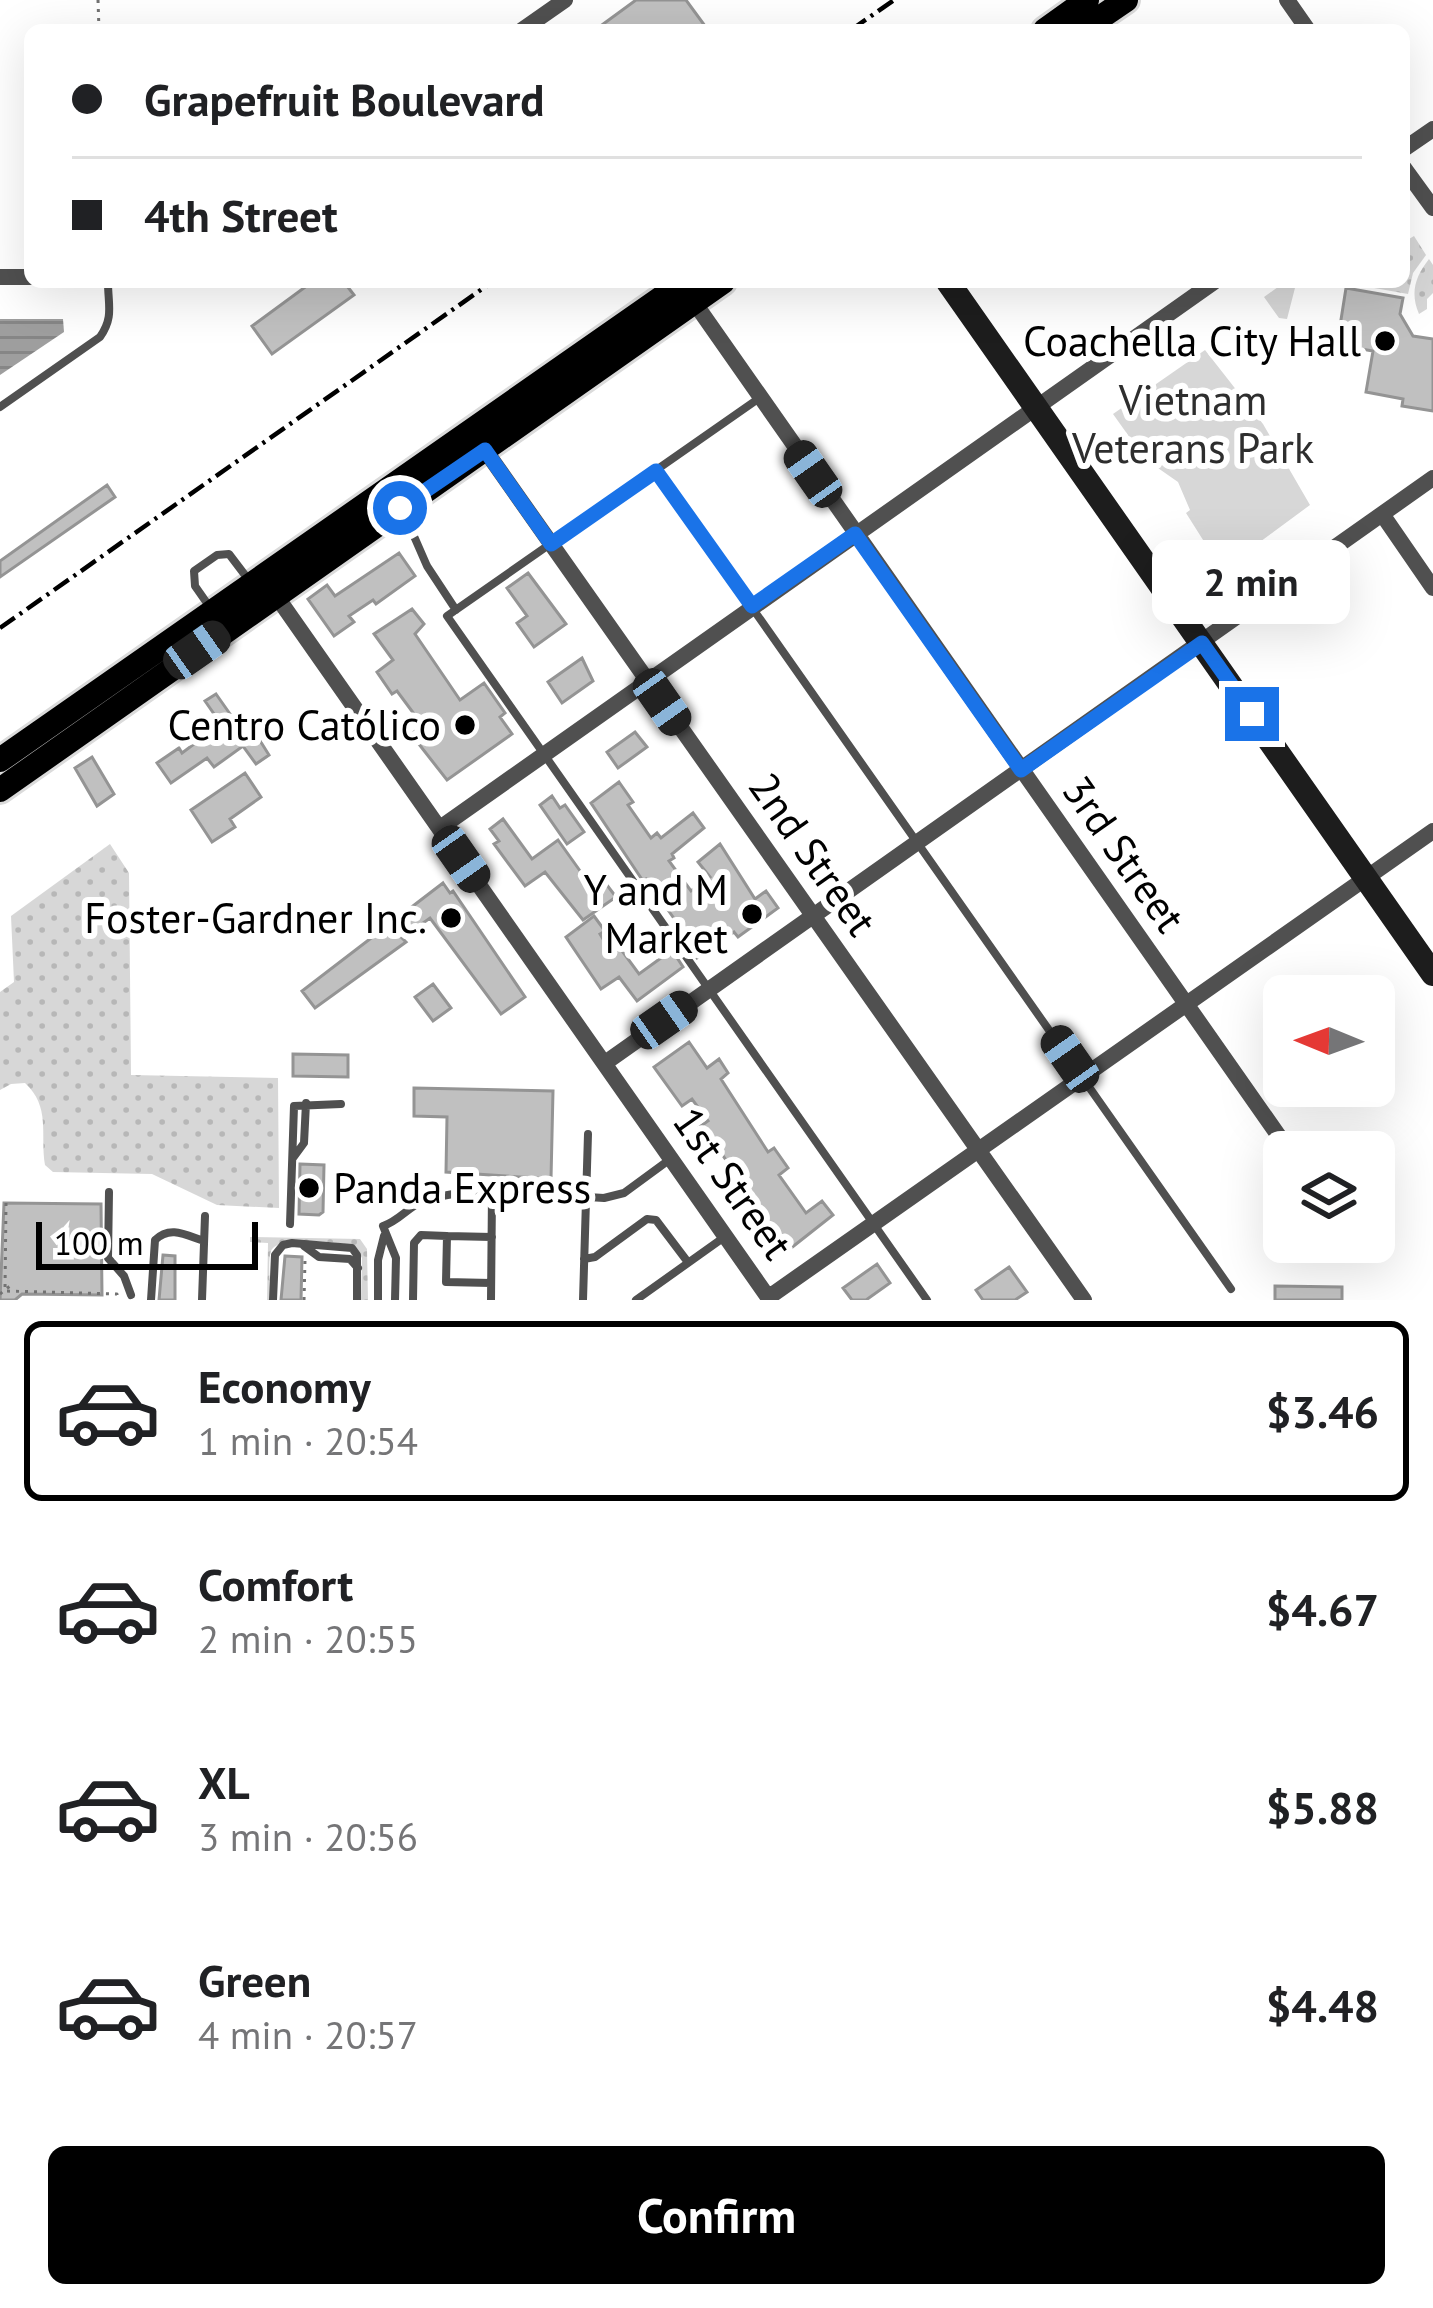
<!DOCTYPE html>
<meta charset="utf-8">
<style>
body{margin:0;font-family:"PT Sans",sans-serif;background:#f2f2f2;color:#202124;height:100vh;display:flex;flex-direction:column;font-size:45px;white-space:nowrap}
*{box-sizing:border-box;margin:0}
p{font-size:39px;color:#757577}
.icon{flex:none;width:66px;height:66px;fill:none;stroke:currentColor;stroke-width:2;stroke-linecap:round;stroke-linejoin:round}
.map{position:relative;height:1300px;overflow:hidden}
.panel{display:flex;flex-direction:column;background:#fff;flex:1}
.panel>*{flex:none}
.hud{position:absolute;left:24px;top:24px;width:1386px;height:264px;border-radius:18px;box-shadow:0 12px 48px #0002;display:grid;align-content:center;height:264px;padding:0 48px;background:#fff}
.needle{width:78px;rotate:271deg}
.tools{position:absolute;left:1263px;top:975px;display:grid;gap:24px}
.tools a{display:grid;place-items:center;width:132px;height:132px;border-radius:18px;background:#fff;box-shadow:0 12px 48px #0002;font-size:60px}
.scale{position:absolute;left:36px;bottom:30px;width:222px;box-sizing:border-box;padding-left:12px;border:6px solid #000;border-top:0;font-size:33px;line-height:42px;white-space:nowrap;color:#000;-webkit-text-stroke:9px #fff;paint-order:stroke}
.end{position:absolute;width:54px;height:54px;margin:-27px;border:15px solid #1a73e8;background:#fff;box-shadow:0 0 0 6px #fff}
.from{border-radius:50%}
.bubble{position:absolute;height:84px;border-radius:18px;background:#fff;box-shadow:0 12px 48px #0002;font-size:39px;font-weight:700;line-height:84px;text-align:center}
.car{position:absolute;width:36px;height:72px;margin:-36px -18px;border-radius:15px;box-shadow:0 0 9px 3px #0007;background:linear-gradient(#222 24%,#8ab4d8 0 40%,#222 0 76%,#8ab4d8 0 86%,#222 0)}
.hud b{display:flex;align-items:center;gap:42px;height:114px;font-size:45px}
.hud b+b{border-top:3px solid #e0e0e0}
.hud i{width:30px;height:30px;background:#202124}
ul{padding:21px 0 0;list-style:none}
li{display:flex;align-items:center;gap:36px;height:180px;margin:0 24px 18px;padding:0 24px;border:6px solid transparent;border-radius:18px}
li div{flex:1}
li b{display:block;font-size:45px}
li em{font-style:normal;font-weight:700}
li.active{border-color:#000}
li>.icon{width:108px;height:108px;stroke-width:1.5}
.primary-button{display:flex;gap:24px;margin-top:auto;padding:24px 48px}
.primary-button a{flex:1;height:138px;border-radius:18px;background:#000;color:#fff;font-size:48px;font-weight:700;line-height:138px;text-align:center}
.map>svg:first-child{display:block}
</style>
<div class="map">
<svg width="1433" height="1300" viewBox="0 0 1433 1300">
<defs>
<pattern id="grass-dots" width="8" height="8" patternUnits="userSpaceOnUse" patternTransform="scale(3)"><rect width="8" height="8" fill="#d7d7d7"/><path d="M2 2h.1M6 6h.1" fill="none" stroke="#b7b7b7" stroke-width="1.8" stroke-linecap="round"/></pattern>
<pattern id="water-rules" width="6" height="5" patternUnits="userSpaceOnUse" patternTransform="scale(3)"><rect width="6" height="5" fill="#9e9e9e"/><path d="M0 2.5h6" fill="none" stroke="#868686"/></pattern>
</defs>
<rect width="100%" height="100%" fill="#fff"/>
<path fill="url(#grass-dots)" d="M1414,236L1426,255L1413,273L1408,294L1363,286L1364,282H1404V242Z
M1429,259L1433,265V293L1427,299V309L1419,314C1410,293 1415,277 1429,259Z
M110,844L129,873L131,1075L278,1078L279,1208L217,1205L152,1174L53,1172L45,1165C40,1134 51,1107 25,1083L11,1084L0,1090V992L14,982L11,916Z
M250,1237L360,1239L367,1249L368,1300H361L362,1258L355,1246C341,1242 277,1235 271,1251C267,1263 271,1286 270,1300H267L268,1243L250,1242Z"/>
<path fill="#d7d7d7" d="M1285,282L1296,284L1287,319L1279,318L1264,297Z
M1205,350L1263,424L1310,505L1222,570L1186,513L1190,510L1178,482L1145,459L1113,414Z"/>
<path fill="url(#water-rules)" d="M0,319H63L64,332L0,375Z"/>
<path fill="#c0c0c0" stroke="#949494" stroke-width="3" d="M636,0H686L708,30H595Z
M312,282H344L354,295L272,354L252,326Z
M1346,288L1403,298L1400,314L1413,336L1433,339V411L1402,406L1403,399L1366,392L1373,351L1337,345Z
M107,485L115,497L0,577V561Z
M399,553L415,576L376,604L373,600L349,616L354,622L334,636L308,599L327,585L335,596Z
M528,573L566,624L534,647L517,623L527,616L507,588Z
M412,609L424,624L415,634L460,700L484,683L505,713L500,717L512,734L447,780L411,734L423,726L397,691L392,694L377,672L393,660L374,634Z
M582,658L593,681L562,703L548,682Z
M216,694L235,721L244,715L269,755L256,764L243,746L214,767L207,758L171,783L157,763L179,748L182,753L221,724L205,701Z
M635,732L647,747L618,768L607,752Z
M92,757L114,794L97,806L75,768Z
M245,773L261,797L230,819L235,827L212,842L191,810Z
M619,782L633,802L628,805L651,838L657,833L661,838L693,813L704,828L672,854L674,858L669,861L691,891L710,877L698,862L720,844L755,899L766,891L778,908L738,937L734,932L697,958L682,936L685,934L646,879L643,881L591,803Z
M552,796L560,808L565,805L584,832L567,844L540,805Z
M503,819L532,859L558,840L593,889L604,881L616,897L583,920L545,872L525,886L494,844L499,841L490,829Z
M443,883L450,893L453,891L525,997L501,1014L430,918L402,938L406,942L315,1008L302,991Z
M594,916L605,931L600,934L612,954L620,948L639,974L672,950L683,967L637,1001L619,977L601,989L566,937Z
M433,984L451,1008L433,1021L415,997Z
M689,1042L707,1068L719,1059L728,1073L721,1079L768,1152L774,1148L788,1168L779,1175L806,1213L822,1201L833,1215L786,1252L737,1185L742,1182L711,1139L707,1142L698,1128L708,1121L692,1099L682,1106L654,1067Z
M293,1054L348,1055V1077L293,1076Z
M414,1088L553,1091L551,1179L446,1172L447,1117L414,1116Z
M300,1164L324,1165L323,1212L319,1215L299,1214Z
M4,1203L101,1204L102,1295L22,1294L15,1300H0Z
M163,1255L175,1256V1300H159Z
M285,1256L302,1257L301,1300H281Z
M877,1264L890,1283L866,1300H852L843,1288Z
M1009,1267L1027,1292L1015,1300H983L976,1290Z
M1275,1286L1342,1287V1300H1275Z"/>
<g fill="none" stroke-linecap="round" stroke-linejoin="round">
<defs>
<path id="primary" d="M1045,30L1087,0
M1082,30L1126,0
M0,760L684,282
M0,790L723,282"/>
</defs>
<use href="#primary" stroke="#dbdbdb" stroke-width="30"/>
<path stroke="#727272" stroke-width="3" stroke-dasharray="3 6" stroke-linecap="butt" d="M98,0L99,30
M1201,610L1209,599
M6,1203L5,1291L117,1294V1300
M0,1294L10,1286
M304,1300L305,1260"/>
<path stroke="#505050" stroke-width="8" d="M758,399L447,616L927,1300
M0,407L100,337C114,317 108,305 108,282
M656,471L1231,1289
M403,511L427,566L456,610
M209,606L195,586L194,571L217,555L229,554L248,579
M293,1158L304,1143L306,1103
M109,1192L108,1258L124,1276L131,1295
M290,1224L294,1106L341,1104
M304,1246L319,1257L350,1259L358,1268
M584,1259L595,1257L647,1219L656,1220L687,1261
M491,1283L446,1282L447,1236L492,1237
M151,1300L155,1240C170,1225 186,1235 204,1241
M202,1300L205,1216
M273,1300L275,1255L283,1245L292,1243L352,1248L357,1255V1300
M378,1300V1260L384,1236
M395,1300L396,1258L383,1226C399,1221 408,1207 423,1201C478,1183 547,1196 604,1198L624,1193L669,1160
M413,1300L414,1243L421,1235L447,1236
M491,1300L492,1194
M583,1300L588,1134
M636,1300L723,1238"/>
<path stroke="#505050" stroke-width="16" d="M1287,0L1308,30
M522,30L565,0
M1404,149L1433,129
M1404,168L1433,208
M0,277H30
M694,302L1290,1152
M485,450L1084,1300
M1382,514L1433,588
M270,587L770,1300
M440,828L1214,282
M605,1063L1433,478
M769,1297L1433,831"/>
<path stroke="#1d1d1d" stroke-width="24" d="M948,282L1433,974"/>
<use href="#primary" stroke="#000" stroke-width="24"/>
<path stroke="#000" stroke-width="4.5" stroke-dasharray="18 6 3 6" stroke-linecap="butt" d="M851,30L894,0
M0,628L492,282"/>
</g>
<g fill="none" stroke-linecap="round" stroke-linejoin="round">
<path stroke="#1a73e8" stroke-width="15" d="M400,508L485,450L551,544L656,471L752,606L855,534L1021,770L1202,643L1252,714"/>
</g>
<g fill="#000" stroke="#fff" stroke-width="4.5">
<circle cx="1385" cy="341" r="12"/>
<circle cx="465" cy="725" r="12"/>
<circle cx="752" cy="914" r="12"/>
<circle cx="451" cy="918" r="12"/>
<circle cx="309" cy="1188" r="12"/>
</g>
<g text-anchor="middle" stroke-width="12" stroke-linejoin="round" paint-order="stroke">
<g font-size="42" fill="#000" stroke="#fff" text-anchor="end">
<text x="1361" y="356">Coachella City Hall</text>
<text x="441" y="740">Centro Católico</text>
<text x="728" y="905">Y and M<tspan x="728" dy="48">Market</tspan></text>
<text x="427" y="933">Foster-Gardner Inc.</text>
<text x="333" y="1203" text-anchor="start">Panda Express</text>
</g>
<g font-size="42" fill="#2e2e2e" stroke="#fff">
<text x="1193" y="415">Vietnam<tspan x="1193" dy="48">Veterans Park</tspan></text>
</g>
<g font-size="42" fill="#000" stroke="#fff">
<text transform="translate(813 854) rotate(55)" y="15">2nd Street</text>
<text transform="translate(1124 854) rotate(55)" y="15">3rd Street</text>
<text transform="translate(733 1183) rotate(55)" y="15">1st Street</text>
</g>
</g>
</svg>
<div class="tools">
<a><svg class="needle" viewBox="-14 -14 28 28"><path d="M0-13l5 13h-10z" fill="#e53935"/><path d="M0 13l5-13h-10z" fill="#757577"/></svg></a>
<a><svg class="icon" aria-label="layers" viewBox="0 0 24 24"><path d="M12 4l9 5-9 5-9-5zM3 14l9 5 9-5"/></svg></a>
</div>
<div class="scale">100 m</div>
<i class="end from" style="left:400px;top:508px"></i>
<i class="end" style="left:1252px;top:714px"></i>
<div class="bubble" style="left:1152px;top:540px;width:198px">2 min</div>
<i class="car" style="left:813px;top:474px;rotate:325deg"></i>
<i class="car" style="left:197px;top:650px;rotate:55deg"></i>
<i class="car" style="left:662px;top:702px;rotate:145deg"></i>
<i class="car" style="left:461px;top:859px;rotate:145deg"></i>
<i class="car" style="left:664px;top:1020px;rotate:55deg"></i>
<i class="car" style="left:1070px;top:1059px;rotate:325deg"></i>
<div class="hud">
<b><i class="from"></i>Grapefruit Boulevard</b>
<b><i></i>4th Street</b>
</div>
</div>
<section class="panel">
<ul>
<li class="active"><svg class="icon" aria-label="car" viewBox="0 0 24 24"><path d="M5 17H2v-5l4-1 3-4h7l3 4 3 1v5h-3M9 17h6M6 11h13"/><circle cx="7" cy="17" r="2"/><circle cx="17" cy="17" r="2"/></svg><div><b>Economy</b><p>1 min · 20:54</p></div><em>$3.46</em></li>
<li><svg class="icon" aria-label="car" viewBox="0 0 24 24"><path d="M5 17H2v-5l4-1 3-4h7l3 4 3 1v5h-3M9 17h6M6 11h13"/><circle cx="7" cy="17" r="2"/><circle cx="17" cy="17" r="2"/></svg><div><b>Comfort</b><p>2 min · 20:55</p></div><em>$4.67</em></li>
<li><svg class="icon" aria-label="car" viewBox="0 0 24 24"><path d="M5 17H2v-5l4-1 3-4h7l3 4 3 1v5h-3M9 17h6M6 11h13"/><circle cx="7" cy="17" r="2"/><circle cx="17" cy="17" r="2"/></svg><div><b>XL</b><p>3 min · 20:56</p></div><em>$5.88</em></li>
<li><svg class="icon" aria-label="car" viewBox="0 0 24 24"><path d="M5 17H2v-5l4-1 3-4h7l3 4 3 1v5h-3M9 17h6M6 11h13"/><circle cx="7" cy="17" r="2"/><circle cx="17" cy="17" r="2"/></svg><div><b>Green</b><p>4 min · 20:57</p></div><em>$4.48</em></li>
</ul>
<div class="primary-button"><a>Confirm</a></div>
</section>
